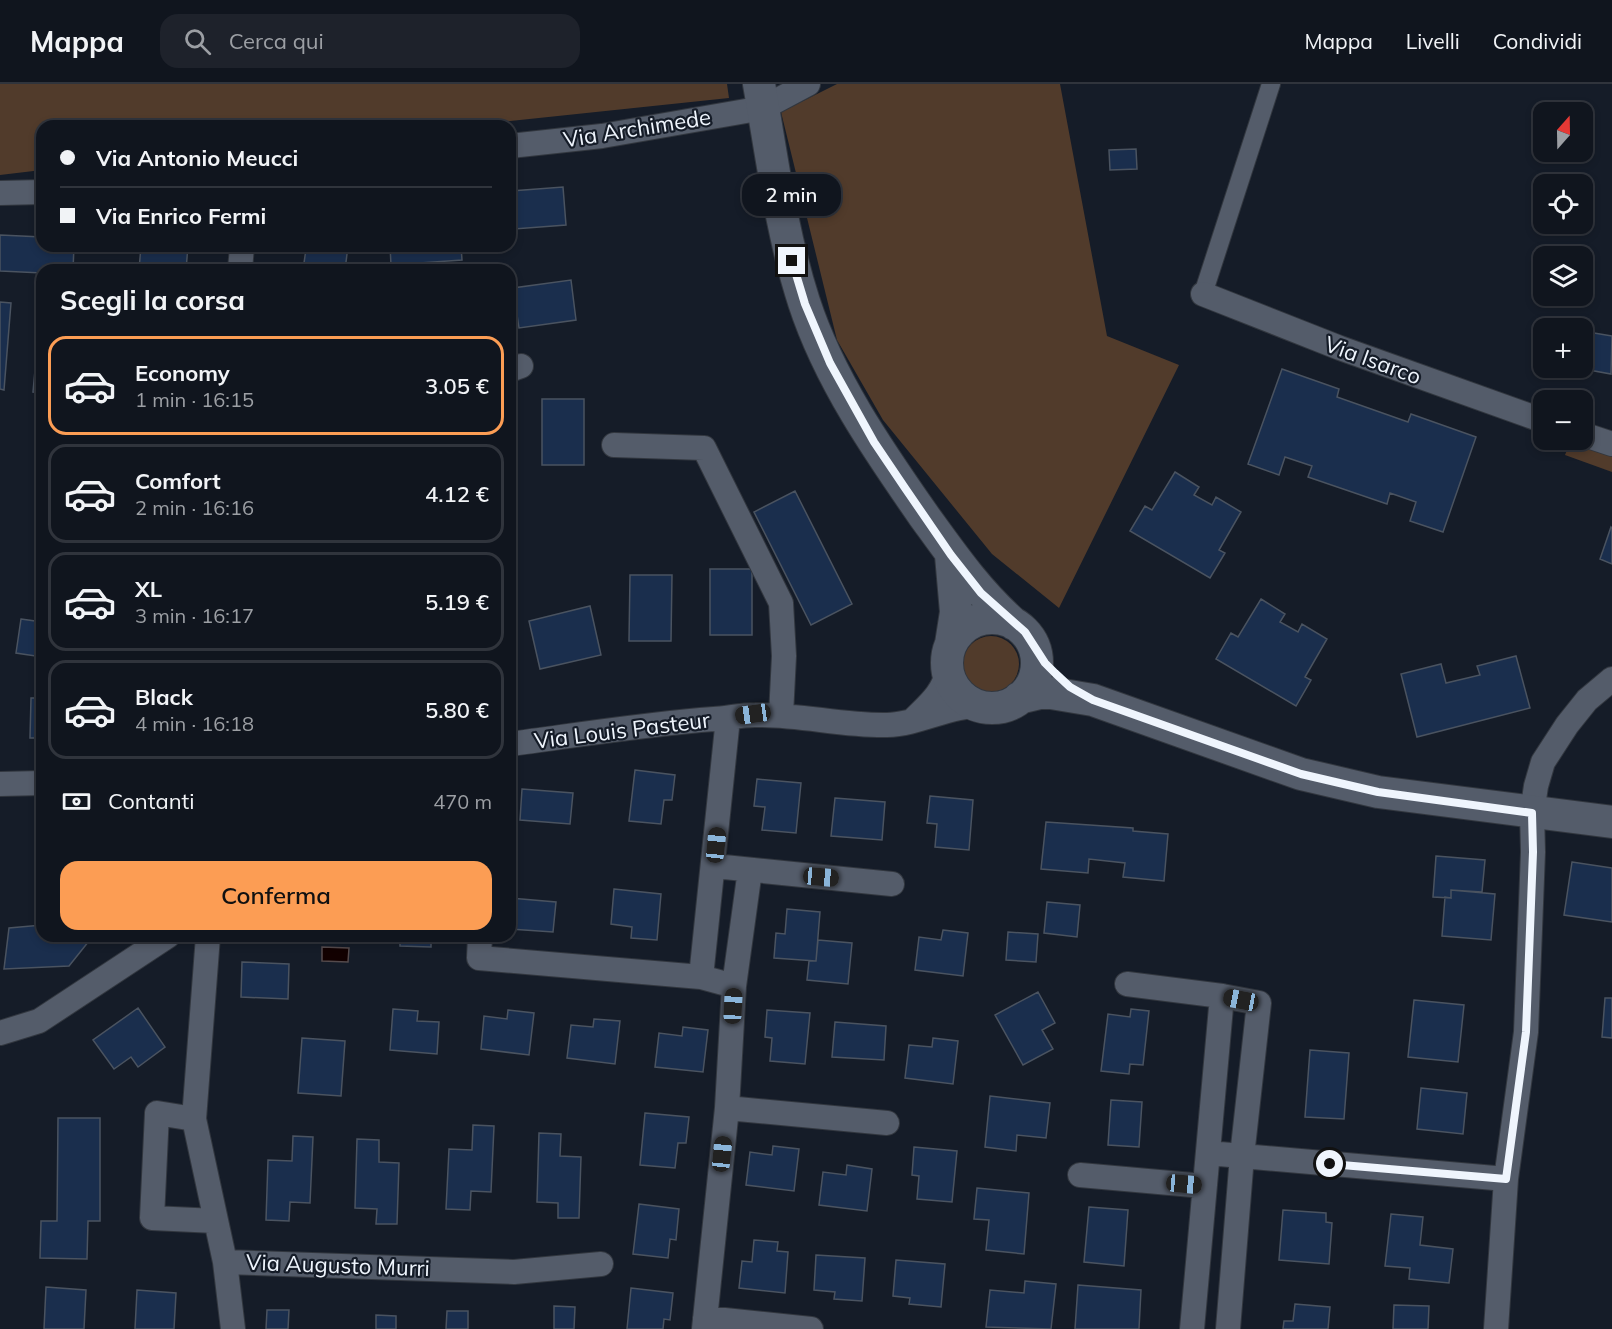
<!DOCTYPE html>
<html lang="it">
<meta charset="utf-8">
<style>
body{margin:0;font-family:Mulish,sans-serif;background:#1e222b;color:#f1f3f6;height:100vh;display:flex;flex-direction:column;font-size:22px;white-space:nowrap}
*{box-sizing:border-box;margin:0}
p{font-size:20px;color:#9c9fa4}
.icon{flex:none;width:33px;height:33px;fill:none;stroke:currentColor;stroke-width:2;stroke-linecap:round;stroke-linejoin:round}
.map{position:relative;flex:1;overflow:hidden}
.side{position:absolute;left:36px;top:180px;width:480px;height:678px;display:flex;flex-direction:column;background:#10151e;border-radius:18px;box-shadow:0 3px 9px #0003,0 0 0 2px #30343c}
.side>*{flex:none}
.guide{position:absolute;left:36px;top:36px;width:480px;height:132px;border-radius:18px;box-shadow:0 3px 9px #0003,0 0 0 2px #30343c;display:grid;align-content:center;height:132px;padding:0 24px;background:#10151e}
.needle{width:39px;rotate:20deg}
.controls{position:absolute;left:1533px;top:18px;display:grid;gap:12px}
.controls a{display:grid;place-items:center;width:60px;height:60px;border-radius:12px;background:#10151e;box-shadow:0 3px 9px #0003,0 0 0 2px #30343c;font-size:30px}
.end{position:absolute;width:27px;height:27px;margin:-14px;border:8px solid #eff5fd;background:#111;box-shadow:0 0 0 3px #111}
.from{border-radius:50%}
.bubble{position:absolute;height:42px;border-radius:18px;background:#10151e;box-shadow:0 3px 9px #0003,0 0 0 2px #30343c;font-size:20px;font-weight:600;line-height:42px;text-align:center}
.car{position:absolute;width:18px;height:36px;margin:-18px -9px;border-radius:8px;box-shadow:0 0 4px 2px #0007;background:linear-gradient(#222 24%,#8ab4d8 0 40%,#222 0 76%,#8ab4d8 0 86%,#222 0)}
.guide b{display:flex;align-items:center;gap:21px;height:57px;font-size:22px}
.guide b+b{border-top:2px solid #30343c}
.guide i{width:15px;height:15px;background:#f1f3f6}
ul{padding:0;list-style:none}
li{display:flex;align-items:center;gap:18px;height:99px;margin:0 12px 9px;padding:0 12px;border:3px solid #30343c;border-radius:18px}
li div{flex:1}
li b{display:block;font-size:22px}
li em{font-style:normal;font-weight:600}
li.active{border-color:#fc9d54}
li>.icon{width:54px;height:54px;stroke-width:1.5}
h2{padding:0 24px;font-size:27px;line-height:72px}
.pay{display:flex;align-items:center;gap:15px;height:66px;padding:0 24px;font-size:22px}
.pay p{margin-inline-start:auto}
.cta{display:flex;gap:12px;margin-top:auto;padding:12px 24px}
.cta a{flex:1;height:69px;border-radius:18px;background:#fc9d54;color:#111;font-size:24px;font-weight:600;line-height:69px;text-align:center}
header{display:flex;align-items:center;gap:36px;box-sizing:border-box;height:84px;padding:0 30px;background:#10151e;border-bottom:2px solid #30343c}
header strong{font-size:28px}
nav{display:flex;gap:33px;margin-inline-start:auto;font-size:21px}
.search{width:420px;height:54px;background:#1e222b;display:flex;align-items:center;gap:15px;box-sizing:border-box;padding:0 21px;border-radius:18px;color:#9c9fa4;font-size:22px}
.map>svg:first-child{display:block}
</style>
<header>
<strong>Mappa</strong>
<div class="search"><svg class="icon" aria-label="search" viewBox="0 0 24 24"><circle cx="10" cy="10" r="6"/><path d="M15 15l6 6"/></svg>Cerca qui</div>
<nav><a>Mappa</a><a>Livelli</a><a>Condividi</a></nav>
</header>
<div class="map">
<svg width="1612" height="1245" viewBox="0 0 1612 1245">
<rect width="100%" height="100%" fill="#151c28"/>
<path fill="#513b2b" d="M0,0H727L729,14L462,42H42V86L0,91Z
M837,0H1060L1107,252L1179,281L1059,524L992,470L883,336L837,256L781,28Z
M1571,356L1612,370V388L1565,371Z
M963 580a28 28 0 1 1 56 0a28 28 0 1 1-56 0Z"/>
<path fill="#120000" stroke="#544a4c" stroke-width="1.5" d="M322,863L349,864L348,878L322,877Z"/>
<path fill="#1a2e4d" stroke="#4a5360" stroke-width="1.5" d="M1136,65L1137,85L1110,86L1109,66Z
M563,103L566,141L514,145L511,107Z
M0,151L42,153V162H74L73,186H42V189L0,187Z
M141,162H188L186,186H139Z
M294,162H348L345,186H303L306,165Z
M390,162H461L462,176L391,181Z
M571,196L576,236L519,244L513,204Z
M0,218L11,219L4,306L0,305Z
M41,221H42V309L33,308Z
M1545,240L1570,244H1544Z
M1544,245V277L1538,276Z
M1582,247L1612,252L1611,290L1578,284H1582Z
M1282,285L1339,305L1337,313L1408,338L1411,330L1476,353L1443,448L1410,437L1416,418L1390,409L1387,420L1308,393L1312,382L1285,373L1279,391L1248,380Z
M542,315H584V381H542Z
M1175,388L1199,403L1194,411L1212,421L1216,413L1241,428L1219,466L1225,469L1210,494L1130,447L1145,422L1152,426Z
M795,407L852,520L811,541L754,428Z
M1611,443L1612,444V480L1600,475Z
M710,485H752V551H710Z
M630,491H672L671,557H629Z
M1261,515L1285,530L1280,538L1298,548L1302,540L1327,555L1305,593L1311,596L1296,622L1216,575L1231,549L1238,553Z
M590,522L601,571L540,585L529,537Z
M21,535L42,538V573L16,569Z
M1516,572L1530,624L1417,653L1401,590L1441,580L1446,599L1480,591L1477,582Z
M31,614H42V654H30Z
M635,686L675,691L672,716H664L661,740L629,737Z
M757,695L801,699L796,749L762,746L765,723L754,722Z
M522,705L573,709L570,740L520,736Z
M930,712L973,716L969,766L935,763L937,740L927,739Z
M835,714L885,718L882,756L831,752Z
M1046,738L1133,744V747L1168,750L1164,797L1123,793L1125,779L1089,775L1088,789L1041,785Z
M1436,772L1485,776L1482,808L1451,806V814L1433,813Z
M1572,778L1612,784V838L1564,831Z
M614,805L661,810L657,856L631,854L632,843L611,840Z
M1451,806L1495,810L1491,856L1442,852L1445,813L1451,814Z
M510,814L556,818L553,848L510,845Z
M1047,818L1080,821L1077,853L1044,849Z
M787,825L820,828L816,877L774,874L776,849L785,850Z
M42,841V852H93L69,882L4,885L9,844Z
M943,846L968,849L963,892L915,886L919,853L941,856Z
M1008,848L1038,850L1036,878L1006,876Z
M319,852H357L356,859L318,858Z
M400,852H431V863L400,862Z
M818,856L852,859L848,900L807,896L809,877H816Z
M242,878L289,880L288,915L241,913Z
M1038,908L1055,939L1042,946L1053,965L1023,981L995,931Z
M1605,914H1612V954L1602,953Z
M1414,916L1464,921L1458,978L1408,973Z
M138,924L165,963L138,983L131,973L114,985L93,956Z
M393,925L418,927L417,937L439,938L437,970L390,966Z
M1131,925L1149,927L1143,981L1130,980L1129,990L1101,987L1108,930L1130,933Z
M508,926L534,929L529,971L481,965L484,932L507,935Z
M767,926L810,929L805,980L770,977L772,954L765,953Z
M594,935L620,937L615,980L567,974L571,941L593,943Z
M835,938L886,942L884,976L832,973Z
M683,943L708,946L703,988L655,983L659,949L682,952Z
M302,954L345,957L341,1012L298,1009Z
M933,954L958,957L953,1000L905,994L909,961L932,963Z
M1310,966L1349,969L1344,1035L1305,1033Z
M1421,1004L1467,1009L1463,1050L1417,1045Z
M990,1012L1050,1019L1046,1054L1017,1051L1016,1067L985,1063Z
M1111,1016L1142,1018L1139,1063L1108,1061Z
M645,1029L689,1033L686,1059H678L675,1084L640,1081Z
M58,1034H100V1137H88L87,1175L40,1174L41,1137H57Z
M473,1041L494,1042L491,1108L471,1107L470,1126L446,1125L449,1065L472,1066Z
M539,1049L561,1050L560,1072L581,1073L579,1134H558V1119L537,1118Z
M293,1052L313,1053L310,1119L290,1118L289,1137L266,1136L268,1076L292,1077Z
M357,1055L379,1056V1078L399,1079L397,1140H376L377,1125L355,1124Z
M773,1062L799,1065L794,1107L746,1101L750,1068L772,1071Z
M914,1063L957,1067L952,1118L917,1115L919,1092L912,1091Z
M847,1081L872,1085L867,1127L819,1121L823,1088L846,1091Z
M977,1104L1029,1109L1024,1170L986,1166L989,1136L974,1135Z
M639,1120L679,1125L676,1156L670,1155L668,1174L633,1170Z
M1089,1123L1128,1126L1124,1182L1084,1178Z
M1283,1126L1326,1129V1138L1332,1139L1329,1180L1279,1176Z
M1391,1130L1423,1133L1420,1161L1453,1165L1449,1199L1409,1195L1410,1184L1385,1182Z
M754,1156L778,1158L777,1167L788,1168L785,1209L739,1204L742,1177L752,1178Z
M816,1171L865,1174L862,1217L834,1215L835,1208L814,1206Z
M896,1176L945,1180L941,1223L909,1220L910,1214L893,1212Z
M1025,1197L1056,1200L1051,1245L986,1243L990,1206L1024,1209Z
M1078,1201L1141,1206L1139,1245H1075Z
M46,1203L86,1206L84,1245H44Z
M631,1204L673,1209L670,1236L664,1235L663,1245H627Z
M137,1206L176,1209L174,1245H135Z
M1295,1220L1330,1223L1328,1245H1283L1284,1237H1293Z
M1394,1221L1429,1222L1428,1245H1393Z
M554,1222L575,1223L574,1245H554Z
M267,1226H289L288,1245H266Z
M447,1227H468V1245H446Z
M376,1231L396,1232V1245H376Z"/>
<g fill="none" stroke-linecap="round" stroke-linejoin="round">
<defs>
<path id="pedestrian" d="M1203,210L1271,0"/>
<path id="minor" d="M510,62L602,52L763,24L808,0
M0,109L42,108
M240,186L242,162
M1203,210L1340,264L1544,337
M510,286L521,282
M1582,350L1612,360
M614,361L704,364L781,519L784,572L781,631
M914,635C929,620 943,609 948,586
M510,660C578,651 646,640 714,635C728,634 741,631 755,631C799,630 843,642 887,641C921,640 951,620 985,622
M0,700L42,699
M714,782L892,800
M208,852L194,1035L225,1178L514,1188L601,1180
M480,852L479,874L701,893
M1127,900L1222,912
M734,902L750,786
M0,949L39,937L168,852
M727,1024L887,1039
M194,1035L157,1029L152,1134L216,1137
M1208,1069L1506,1095
M1080,1091L1204,1102
M225,1178L233,1245
M705,1234L811,1245
M704,1245L727,1024L734,902L701,893L728,634
M1192,1245L1222,912L1259,919L1242,1072L1228,1245
M1496,1245L1506,1095L1526,948L1533,768L1532,729L1536,702L1543,678L1567,641L1587,616L1612,595"/>
<path id="tertiary" d="M759,0C772,73 781,147 804,218C829,295 878,366 924,432C953,472 977,507 1014,540
M951,471L956,528L951,560
M947 579a45 45 0 1 1 90 0a45 45 0 1 1-90 0Z
M1019,614L1040,609H1051L1093,616L1301,690L1378,708L1612,738"/>
</defs>
<use href="#pedestrian" stroke="#32373f" stroke-width="20"/>
<use href="#minor" stroke="#32373f" stroke-width="26"/>
<use href="#tertiary" stroke="#32373f" stroke-width="34"/>
<use href="#pedestrian" stroke="#545c6a" stroke-width="18"/>
<use href="#minor" stroke="#545c6a" stroke-width="24"/>
<use href="#tertiary" stroke="#545c6a" stroke-width="32"/>
</g>
<g fill="none" stroke-linecap="round" stroke-linejoin="round">
<path stroke="#eff5fd" stroke-width="8" d="M792,177L805,220L830,279L874,358L905,404L951,471L981,509L1025,548L1045,579L1055,589L1070,603L1093,616L1301,690L1378,708L1532,729L1533,768L1526,948L1506,1095L1330,1080"/>
</g>
<g text-anchor="middle" stroke-width="4.5" stroke-linejoin="round" paint-order="stroke">
<g font-size="22" fill="#eff5fd" stroke="#151c28">
<text transform="translate(637 44) rotate(-9)" y="8">Via Archimede</text>
<text transform="translate(1373 276) rotate(20)" y="8">Via Isarco</text>
<text transform="translate(622 646) rotate(-7)" y="8">Via Louis Pasteur</text>
<text transform="translate(338 1181) rotate(2)" y="8">Via Augusto Murri</text>
</g>
</g>
</svg>
<div class="controls">
<a><svg class="needle" viewBox="-14 -14 28 28"><path d="M0-13l5 13h-10z" fill="#e53935"/><path d="M0 13l5-13h-10z" fill="#9c9fa4"/></svg></a>
<a><svg class="icon" aria-label="locate" viewBox="0 0 24 24"><circle cx="12" cy="12" r="6"/><path d="M12 2v4M12 18v4M2 12h4M18 12h4"/></svg></a>
<a><svg class="icon" aria-label="layers" viewBox="0 0 24 24"><path d="M12 4l9 5-9 5-9-5zM3 14l9 5 9-5"/></svg></a>
<a>+</a>
<a>−</a>
</div>
<i class="end from" style="left:1330px;top:1080px"></i>
<i class="end" style="left:792px;top:177px"></i>
<div class="bubble" style="left:742px;top:90px;width:99px">2 min</div>
<i class="car" style="left:753px;top:630px;rotate:262deg"></i>
<i class="car" style="left:716px;top:761px;rotate:6deg"></i>
<i class="car" style="left:821px;top:793px;rotate:95deg"></i>
<i class="car" style="left:1241px;top:916px;rotate:281deg"></i>
<i class="car" style="left:733px;top:922px;rotate:3deg"></i>
<i class="car" style="left:722px;top:1070px;rotate:6deg"></i>
<i class="car" style="left:1184px;top:1100px;rotate:95deg"></i>
<div class="guide">
<b><i class="from"></i>Via Antonio Meucci</b>
<b><i></i>Via Enrico Fermi</b>
</div>
<section class="side">
<h2>Scegli la corsa</h2>
<ul>
<li class="active"><svg class="icon" aria-label="car" viewBox="0 0 24 24"><path d="M5 17H2v-5l4-1 3-4h7l3 4 3 1v5h-3M9 17h6M6 11h13"/><circle cx="7" cy="17" r="2"/><circle cx="17" cy="17" r="2"/></svg><div><b>Economy</b><p>1 min · 16:15</p></div><em>3.05 €</em></li>
<li><svg class="icon" aria-label="car" viewBox="0 0 24 24"><path d="M5 17H2v-5l4-1 3-4h7l3 4 3 1v5h-3M9 17h6M6 11h13"/><circle cx="7" cy="17" r="2"/><circle cx="17" cy="17" r="2"/></svg><div><b>Comfort</b><p>2 min · 16:16</p></div><em>4.12 €</em></li>
<li><svg class="icon" aria-label="car" viewBox="0 0 24 24"><path d="M5 17H2v-5l4-1 3-4h7l3 4 3 1v5h-3M9 17h6M6 11h13"/><circle cx="7" cy="17" r="2"/><circle cx="17" cy="17" r="2"/></svg><div><b>XL</b><p>3 min · 16:17</p></div><em>5.19 €</em></li>
<li><svg class="icon" aria-label="car" viewBox="0 0 24 24"><path d="M5 17H2v-5l4-1 3-4h7l3 4 3 1v5h-3M9 17h6M6 11h13"/><circle cx="7" cy="17" r="2"/><circle cx="17" cy="17" r="2"/></svg><div><b>Black</b><p>4 min · 16:18</p></div><em>5.80 €</em></li>
</ul>
<div class="pay"><svg class="icon" aria-label="cash" viewBox="0 0 24 24"><path d="M3 7h18v10H3z"/><circle cx="12" cy="12" r="2"/></svg>Contanti<p>470 m</p></div>
<div class="cta"><a>Conferma</a></div>
</section>
</div>
